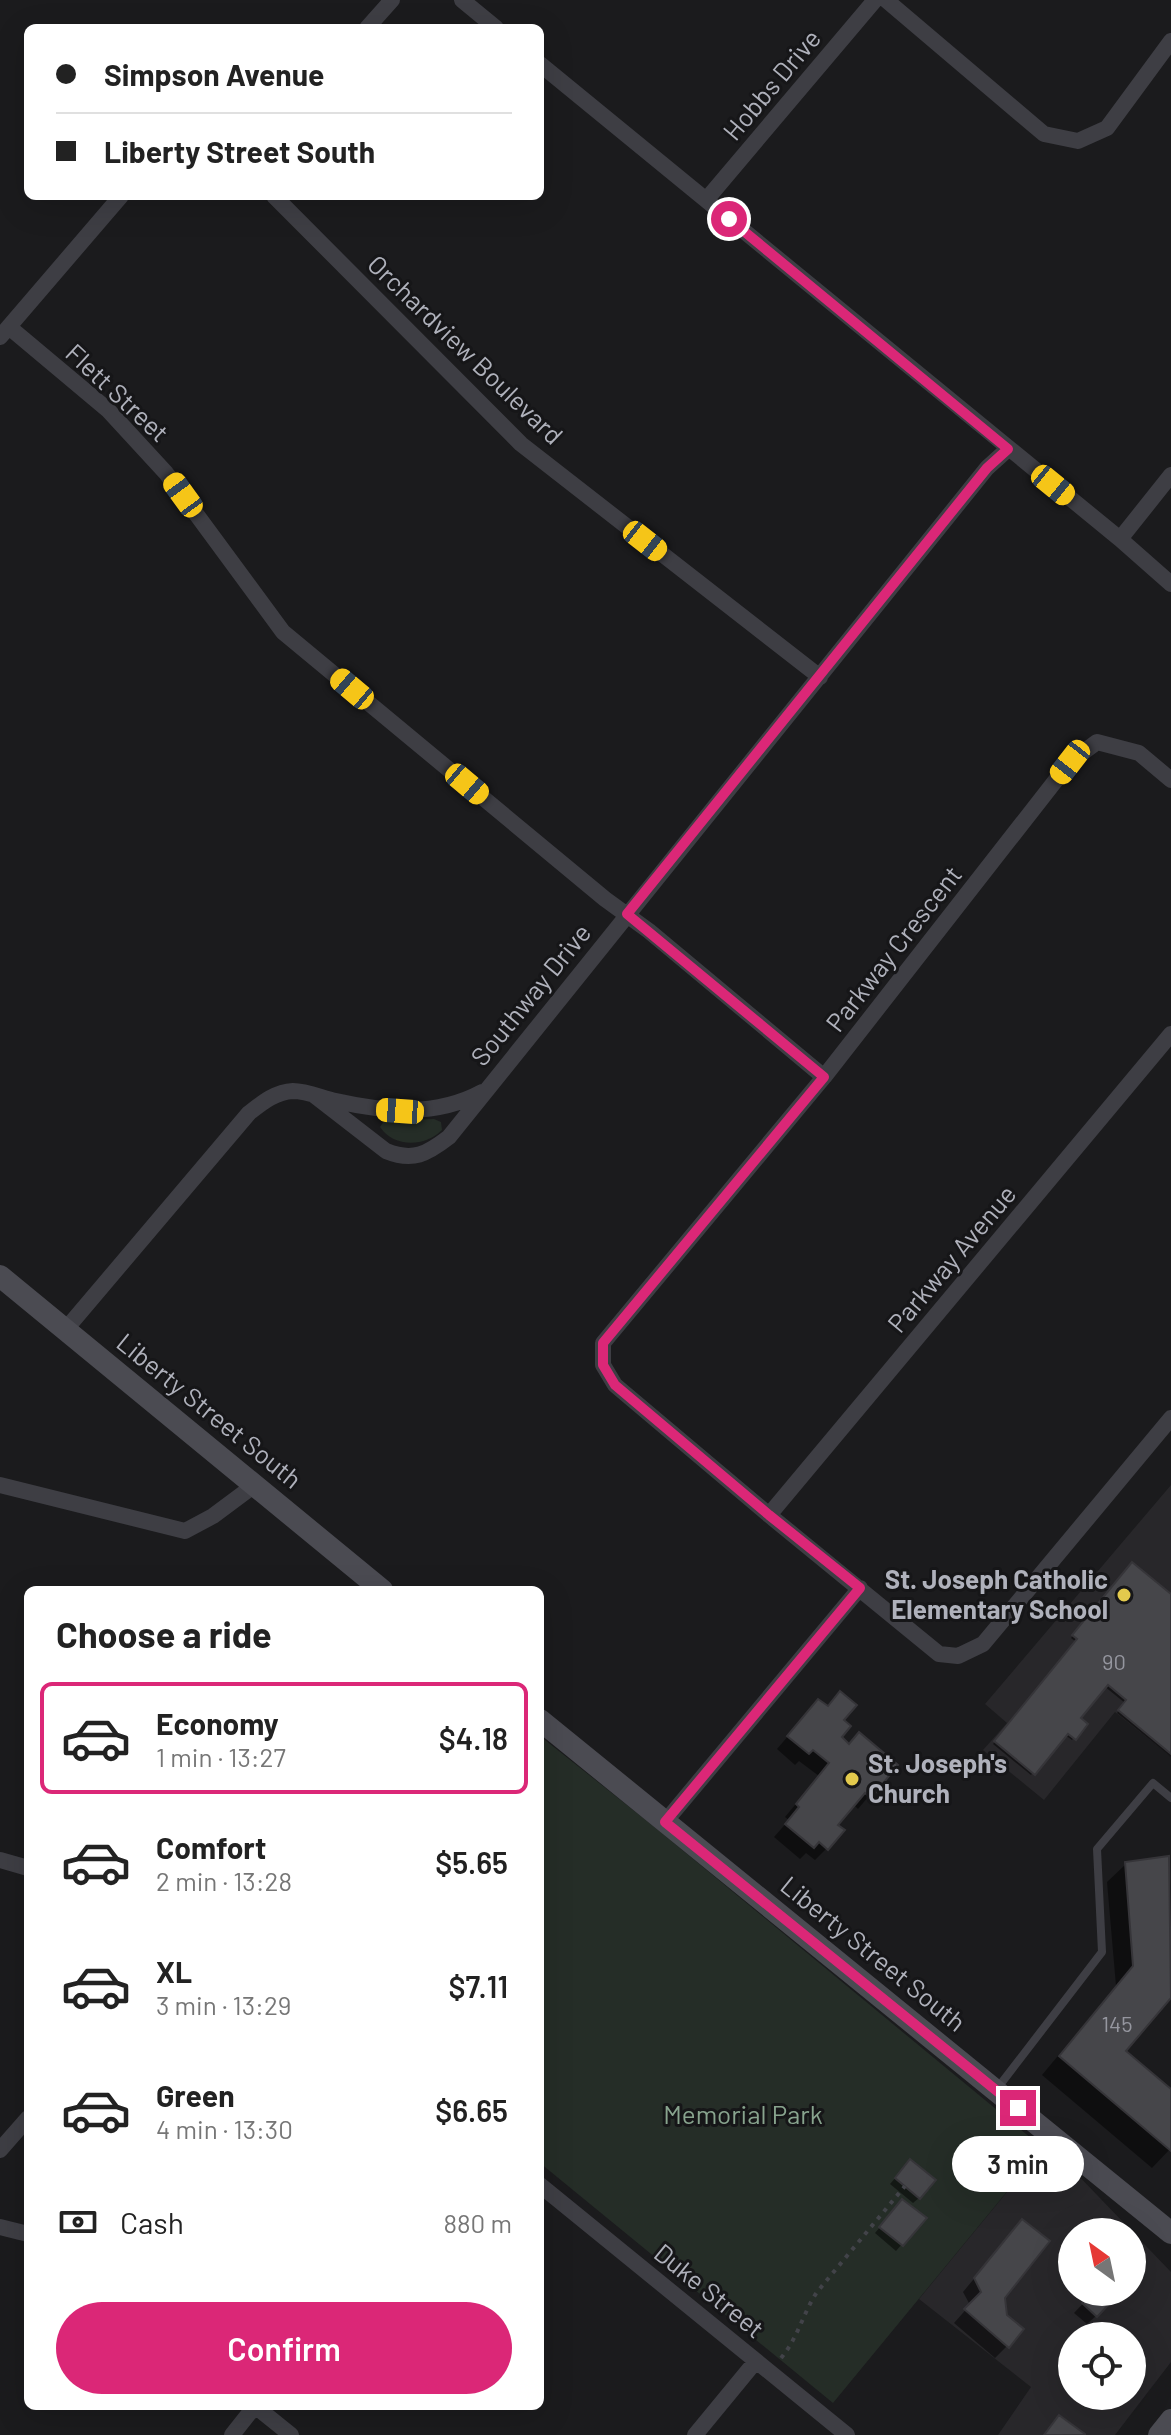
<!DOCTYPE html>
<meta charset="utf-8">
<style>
body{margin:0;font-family:Barlow,sans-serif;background:#f2f2f2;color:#222;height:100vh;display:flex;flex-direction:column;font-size:30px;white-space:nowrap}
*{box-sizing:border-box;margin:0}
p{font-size:26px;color:#767676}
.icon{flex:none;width:44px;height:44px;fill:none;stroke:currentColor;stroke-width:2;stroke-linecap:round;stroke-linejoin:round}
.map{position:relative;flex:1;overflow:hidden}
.side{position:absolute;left:24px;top:1586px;width:520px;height:824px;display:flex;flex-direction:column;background:#fff;border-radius:12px;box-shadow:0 8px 32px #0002}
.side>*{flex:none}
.banner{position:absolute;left:24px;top:24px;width:520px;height:176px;border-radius:12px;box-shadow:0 8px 32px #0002;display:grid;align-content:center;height:176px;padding:0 32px;background:#fff}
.needle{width:52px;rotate:327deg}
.controls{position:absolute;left:1058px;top:2218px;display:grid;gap:16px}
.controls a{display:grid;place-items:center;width:88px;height:88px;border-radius:50%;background:#fff;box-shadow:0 8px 32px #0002;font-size:40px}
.end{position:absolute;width:36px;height:36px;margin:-18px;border:10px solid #db2777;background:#fff;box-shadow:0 0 0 4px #fff}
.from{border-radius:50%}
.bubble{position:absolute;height:56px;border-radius:28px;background:#fff;box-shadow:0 8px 32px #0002;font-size:26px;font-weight:600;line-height:56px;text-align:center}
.car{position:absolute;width:24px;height:48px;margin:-24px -12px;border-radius:10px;box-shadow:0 0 6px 2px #0007;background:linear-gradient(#f5c518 24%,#345 0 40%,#f5c518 0 76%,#345 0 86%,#f5c518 0)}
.banner b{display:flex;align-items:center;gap:28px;height:76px;font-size:30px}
.banner b+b{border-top:2px solid #e0e0e0}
.banner i{width:20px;height:20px;background:#222}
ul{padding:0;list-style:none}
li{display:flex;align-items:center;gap:24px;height:112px;margin:0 16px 12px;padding:0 16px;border:4px solid transparent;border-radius:12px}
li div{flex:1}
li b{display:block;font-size:30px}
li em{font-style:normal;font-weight:600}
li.on{border-color:#db2777}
li>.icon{width:72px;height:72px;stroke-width:1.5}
h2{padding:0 32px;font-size:36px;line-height:96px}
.pay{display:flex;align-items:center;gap:20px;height:88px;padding:0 32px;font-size:30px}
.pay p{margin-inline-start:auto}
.action{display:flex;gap:16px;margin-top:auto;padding:16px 32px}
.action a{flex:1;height:92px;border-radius:48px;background:#db2777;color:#fff;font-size:32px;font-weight:600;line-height:92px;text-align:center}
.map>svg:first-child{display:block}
</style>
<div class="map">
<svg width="1171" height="2435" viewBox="0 0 1171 2435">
<rect width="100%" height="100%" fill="#1b1b1d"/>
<path fill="#28272a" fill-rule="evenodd" d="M1171,1485V1757L1115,1712L1044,1800L983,1750L1007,1723L985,1704Z
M1043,2148L1074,2171L1171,2272V2362L1115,2435H998L1031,2387L919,2299ZM1072,2232H1132V2292H1072ZM1072,2336H1132V2396H1072Z"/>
<path fill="#252d27" d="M434,1119L441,1122L442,1130C425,1147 394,1148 380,1127L384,1121Z
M540,1736L652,1825L1043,2148L833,2403L540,2163Z"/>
<path fill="#0007" d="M1132,1565L1171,1597V1757L1117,1713L1125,1703L1104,1686L1078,1718L1086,1724L1072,1740L1065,1735L1031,1775L993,1744L1076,1642L1071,1638Z
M807,1714L841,1721L839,1738L848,1746L895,1765L858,1809L853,1804L836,1825L827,1848L815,1860L806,1853L800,1859L774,1837L789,1820L785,1817L819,1776L799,1761L795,1765L777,1749Z
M1168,1858L1171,1888V1994L1123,2051L1171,2092V2148L1152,2168L1042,2075L1116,1986L1107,1882L1126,1864Z
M905,2167L919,2198L913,2203L890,2184Z
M897,2207L924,2219L896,2251L875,2233Z
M1011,2234L1003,2298L1007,2346L995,2358L954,2323L970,2305L963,2292Z
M1094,2292H1097L1096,2316L1087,2324L1074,2313Z"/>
<path fill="#46464a" stroke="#363539" stroke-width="2" d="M1132,1562L1171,1594V1754L1118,1710L1126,1700L1108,1685L1081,1718L1088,1724L1076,1740L1068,1734L1035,1775L994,1741L1077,1639L1072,1635Z
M840,1691L857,1705L844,1720L851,1726L842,1737L849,1744L859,1732L898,1765L871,1798L865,1793L838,1825L845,1830L828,1850L819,1842L814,1848L785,1824L799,1807L796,1804L829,1763L813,1750L809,1754L787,1736L818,1699L828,1706Z
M1169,1856L1171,1998L1126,2051L1171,2089V2151L1059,2056L1133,1966L1125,1862Z
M910,2159L936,2180L920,2199L895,2178Z
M902,2199L927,2218L903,2246L879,2227Z
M1022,2219L1050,2241L1005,2298L1007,2315L1024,2329L1009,2348L964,2309L981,2292L974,2278Z
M1092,2292H1100L1111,2302L1097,2317L1082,2303Z
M1059,2415L1085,2434V2435H1044Z"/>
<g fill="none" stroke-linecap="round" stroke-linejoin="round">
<path stroke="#424349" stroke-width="4" stroke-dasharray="4 6" stroke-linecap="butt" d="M781,2358C798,2338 803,2313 817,2292L905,2186"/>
<path stroke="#3e3e44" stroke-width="8" d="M996,2090L1102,1952L1097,1849L1153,1783L1171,1798"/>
<path stroke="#3e3e44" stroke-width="16" d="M462,0L496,28
M886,0L1044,134L1078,141L1107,128L1171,41
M367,28L392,0
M540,64L1120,539L1171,584
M274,196L521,444L820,677
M706,200L875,0
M9,327L108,410L166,473L283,632L605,899L649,931L824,1077
M0,337L121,196
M1120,539L1171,475
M1171,780L1139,753L1097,742L1070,762L824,1077L603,1343V1365L615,1385L769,1515L939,1654L958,1656L983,1644L1171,1418
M315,1096L386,1151C413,1162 427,1154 449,1137L987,468L1008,449
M66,1329L249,1113C262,1103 275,1092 293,1091C307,1091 322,1098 336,1101C385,1112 436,1117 482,1092
M0,1485L185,1531L213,1516L256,1484
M769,1515L1171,1034
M665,1822L860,1588
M0,1860L28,1868
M0,2150L28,2118
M540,2185L847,2435
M0,2227L28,2234
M255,2406L291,2435
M232,2435L255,2406
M695,2435L756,2361"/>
<path stroke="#4b4b52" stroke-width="22" d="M0,1276L382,1590
M540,1720L1171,2233
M1159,2435L1171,2420"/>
</g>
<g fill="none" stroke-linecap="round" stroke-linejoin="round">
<path stroke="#db2777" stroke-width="10" d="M729,219L1008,449L987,468L627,914L824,1077L603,1343V1365L615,1385L769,1515L860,1588L665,1822L1018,2108"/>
</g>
<g fill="#e3ca4d" stroke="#161618" stroke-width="3">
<circle cx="1124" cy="1595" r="8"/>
<circle cx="852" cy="1779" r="8"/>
</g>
<g text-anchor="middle" stroke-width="6" stroke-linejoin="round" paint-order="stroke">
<g font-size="22" fill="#95969f">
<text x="1114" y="1670">90</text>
<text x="1117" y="2032">145</text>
</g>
<g font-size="26" fill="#afb1bb" stroke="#161618">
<text transform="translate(772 85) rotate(-50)" y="9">Hobbs Drive</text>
<text transform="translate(465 350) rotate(44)" y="9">Orchardview Boulevard</text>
<text transform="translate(117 393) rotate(43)" y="9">Flett Street</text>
<text transform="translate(894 949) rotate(-52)" y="9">Parkway Crescent</text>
<text transform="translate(531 995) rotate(-51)" y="9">Southway Drive</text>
<text transform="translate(952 1259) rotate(-50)" y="9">Parkway Avenue</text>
<text transform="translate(209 1411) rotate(39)" y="9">Liberty Street South</text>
<text transform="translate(873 1954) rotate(39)" y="9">Liberty Street South</text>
<text transform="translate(709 2291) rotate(39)" y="9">Duke Street</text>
</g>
<g font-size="26" font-weight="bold" fill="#afb1bb" stroke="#161618" text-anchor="end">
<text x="1108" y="1589">St. Joseph Catholic<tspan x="1108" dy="30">Elementary School</tspan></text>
<text x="868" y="1773" text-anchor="start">St. Joseph's<tspan x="868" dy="30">Church</tspan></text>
</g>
<g font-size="26" fill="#88a48e" stroke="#161618">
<text x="743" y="2124">Memorial Park</text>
</g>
</g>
</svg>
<div class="controls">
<a><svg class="needle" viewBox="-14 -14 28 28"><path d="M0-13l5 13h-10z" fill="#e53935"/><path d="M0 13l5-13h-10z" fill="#767676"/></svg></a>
<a><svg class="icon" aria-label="locate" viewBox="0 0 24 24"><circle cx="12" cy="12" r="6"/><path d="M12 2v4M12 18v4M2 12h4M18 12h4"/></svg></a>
</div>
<i class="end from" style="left:729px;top:219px"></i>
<i class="end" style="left:1018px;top:2108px"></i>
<div class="bubble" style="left:952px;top:2136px;width:132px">3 min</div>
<i class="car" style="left:1053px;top:485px;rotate:129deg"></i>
<i class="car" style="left:183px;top:495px;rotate:324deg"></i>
<i class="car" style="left:645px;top:541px;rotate:128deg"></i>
<i class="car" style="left:352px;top:689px;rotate:310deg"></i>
<i class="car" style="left:1070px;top:762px;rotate:218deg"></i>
<i class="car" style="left:467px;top:784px;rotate:130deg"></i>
<i class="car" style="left:400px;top:1111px;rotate:274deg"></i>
<div class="banner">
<b><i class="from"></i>Simpson Avenue</b>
<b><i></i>Liberty Street South</b>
</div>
<section class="side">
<h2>Choose a ride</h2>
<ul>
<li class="on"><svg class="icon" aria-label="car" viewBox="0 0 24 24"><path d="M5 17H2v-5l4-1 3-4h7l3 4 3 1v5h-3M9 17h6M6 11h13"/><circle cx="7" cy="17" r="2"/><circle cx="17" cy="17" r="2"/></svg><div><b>Economy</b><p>1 min · 13:27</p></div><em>$4.18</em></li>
<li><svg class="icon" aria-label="car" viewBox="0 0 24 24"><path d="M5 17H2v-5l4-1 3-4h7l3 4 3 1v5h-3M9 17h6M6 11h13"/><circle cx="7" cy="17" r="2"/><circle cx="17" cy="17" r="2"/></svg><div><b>Comfort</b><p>2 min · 13:28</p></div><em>$5.65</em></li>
<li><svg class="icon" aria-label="car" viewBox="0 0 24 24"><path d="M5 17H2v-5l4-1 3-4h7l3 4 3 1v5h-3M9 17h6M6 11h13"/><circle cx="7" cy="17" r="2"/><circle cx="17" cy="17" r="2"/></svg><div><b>XL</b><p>3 min · 13:29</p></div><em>$7.11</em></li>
<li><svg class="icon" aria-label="car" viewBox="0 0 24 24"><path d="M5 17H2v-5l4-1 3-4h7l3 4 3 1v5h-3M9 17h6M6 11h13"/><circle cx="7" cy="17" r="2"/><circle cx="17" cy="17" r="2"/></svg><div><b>Green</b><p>4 min · 13:30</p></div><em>$6.65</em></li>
</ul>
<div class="pay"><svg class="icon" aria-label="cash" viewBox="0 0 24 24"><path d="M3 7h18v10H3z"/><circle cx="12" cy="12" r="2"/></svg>Cash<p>880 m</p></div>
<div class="action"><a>Confirm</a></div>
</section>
</div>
